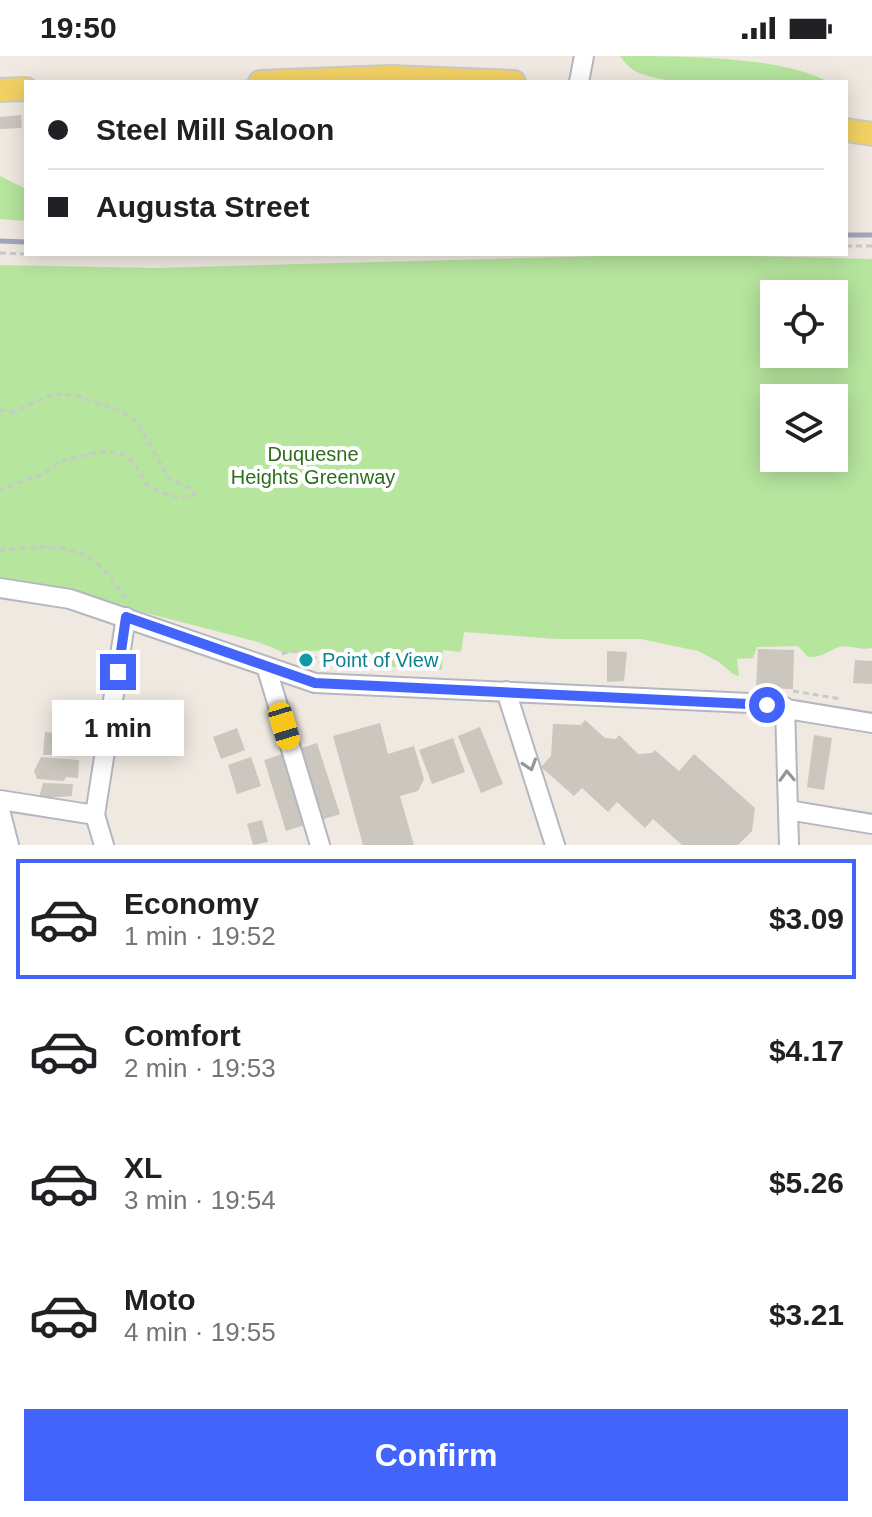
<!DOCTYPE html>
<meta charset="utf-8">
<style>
body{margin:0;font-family:Helvetica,sans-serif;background:#f2f2f2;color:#202124;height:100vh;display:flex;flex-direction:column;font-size:30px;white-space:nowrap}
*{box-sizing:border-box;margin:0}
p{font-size:26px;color:#757577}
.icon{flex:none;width:44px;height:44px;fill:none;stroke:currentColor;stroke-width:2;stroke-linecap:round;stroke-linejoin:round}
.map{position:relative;height:789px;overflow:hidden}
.details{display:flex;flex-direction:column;background:#fff;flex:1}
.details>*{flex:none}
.hud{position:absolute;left:24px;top:24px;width:824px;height:176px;border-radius:0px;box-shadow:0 4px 20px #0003;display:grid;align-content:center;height:176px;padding:0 24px;background:#fff}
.tools{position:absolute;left:760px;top:224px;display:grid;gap:16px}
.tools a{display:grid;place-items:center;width:88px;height:88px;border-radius:0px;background:#fff;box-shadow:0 4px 20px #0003;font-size:40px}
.end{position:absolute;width:36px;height:36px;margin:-18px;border:10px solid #4264fb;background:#fff;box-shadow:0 0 0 4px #fff}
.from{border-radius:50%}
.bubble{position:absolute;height:56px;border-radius:0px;background:#fff;box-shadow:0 4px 20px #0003;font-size:26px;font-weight:700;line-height:56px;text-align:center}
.car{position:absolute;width:24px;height:48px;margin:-24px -12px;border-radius:10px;box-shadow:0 0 6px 2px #0007;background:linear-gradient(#f5c518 24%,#345 0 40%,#f5c518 0 76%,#345 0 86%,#f5c518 0)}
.hud b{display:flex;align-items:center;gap:28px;height:76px;font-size:30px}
.hud b+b{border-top:2px solid #e0e0e0}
.hud i{width:20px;height:20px;background:#202124}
ul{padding:14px 0 0;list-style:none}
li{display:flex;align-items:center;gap:24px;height:120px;margin:0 16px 12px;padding:0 8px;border:4px solid transparent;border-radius:0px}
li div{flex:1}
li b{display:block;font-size:30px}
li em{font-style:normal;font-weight:700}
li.selected{border-color:#4264fb}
li>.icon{width:72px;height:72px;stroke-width:1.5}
.cta{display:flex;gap:16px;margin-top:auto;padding:16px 24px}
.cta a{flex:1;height:92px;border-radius:0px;background:#4264fb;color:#fff;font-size:32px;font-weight:700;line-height:92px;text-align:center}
.status{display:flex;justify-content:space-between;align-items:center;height:56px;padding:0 40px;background:#fff;direction:ltr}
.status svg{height:22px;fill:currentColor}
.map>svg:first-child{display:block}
</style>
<div class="status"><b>19:50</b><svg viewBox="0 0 49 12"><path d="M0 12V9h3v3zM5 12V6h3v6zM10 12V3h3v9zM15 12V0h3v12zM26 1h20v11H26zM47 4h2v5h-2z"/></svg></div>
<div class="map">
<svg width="872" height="789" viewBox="0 0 872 789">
<rect width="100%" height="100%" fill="#efe9e1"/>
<path fill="#b6e59e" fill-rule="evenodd" d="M620,0C674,0 784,0 828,26C778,26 683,34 639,17C630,13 625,7 620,0Z
M0,120L26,133V165L0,163Z
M676,198L872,203V592C861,595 850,588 839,591C827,595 822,602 808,601L798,590L757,591L753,602L737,603L739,620L733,618L719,606L698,595L641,583H557L464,576L461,596L443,594L442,614L384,610L327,594L285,597L258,586L54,533L0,525V209L156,212ZM774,238H834V298H774ZM774,342H834V402H774Z"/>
<path fill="#cbc7bf" d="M21,59L22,72L0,73V61Z
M758,593L794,594L793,633L756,632Z
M607,595L627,596L624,625L607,626Z
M855,604L872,605V628L853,627Z
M585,664L605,682L616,683L619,679L638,698L652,697L655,694L679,715L694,698L755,752L752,775L738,789H682L653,763L645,772L617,746L608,756L582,732L574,740L541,711L551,700L553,668L581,669Z
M380,667L388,698L414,690L424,723L418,735L400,740L414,789H363L333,680Z
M480,671L503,728L481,737L458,680Z
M237,672L245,694L221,703L213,681Z
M45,676L82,679L81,699H43Z
M814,679L832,682L824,734L807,731Z
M453,682L465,716L432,728L419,694Z
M317,687L340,758L286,775L264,704Z
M41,701L79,704L78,722L66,721L64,725L37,723L34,715Z
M251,701L261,730L237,738L228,709Z
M43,727L73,728L72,740L39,742Z
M262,764L268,786L253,789L247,768Z"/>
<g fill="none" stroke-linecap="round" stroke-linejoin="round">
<defs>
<path id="minor" d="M579,26L584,0
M0,532L70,543L315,627L750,647L872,667
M266,610L320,789
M506,635L555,789
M785,651L789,789
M0,744L95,759
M0,754L9,789
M788,754L872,768
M104,789L95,759L126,561"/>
<path id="major" d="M260,26L390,21L514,26
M0,34L26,33
M846,74L872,78"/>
</defs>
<use href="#minor" stroke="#b4b7c1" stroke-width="22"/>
<use href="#major" stroke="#c9c9c9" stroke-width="26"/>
<path stroke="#c9c9c9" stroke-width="3" stroke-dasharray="6 4" stroke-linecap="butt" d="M846,190H872
M0,197L26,198
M37,198H117
M0,354L14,356L53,338L74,339L119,354L137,366L169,423L190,432L194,439L178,441L160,436L147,429L134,407L125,399L102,395L58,406L45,417L0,434
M0,495C34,489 75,486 102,512C112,522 119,536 131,545
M282,598C297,592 315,598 325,611
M793,635L841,643"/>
<use href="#minor" stroke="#fff" stroke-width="18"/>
<use href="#major" stroke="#f2d163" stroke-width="22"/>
<path stroke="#a3a6b8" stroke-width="5" d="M846,179H872
M0,185L26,186"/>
</g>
<defs><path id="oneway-chevron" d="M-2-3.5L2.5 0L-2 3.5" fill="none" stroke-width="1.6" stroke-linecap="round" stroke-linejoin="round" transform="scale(2)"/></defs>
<g stroke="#969696">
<use href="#oneway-chevron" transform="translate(530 709) rotate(72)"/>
<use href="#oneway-chevron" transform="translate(787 720) rotate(-92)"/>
</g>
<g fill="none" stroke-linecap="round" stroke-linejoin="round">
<path stroke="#4264fb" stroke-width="10" d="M118,616L126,561L315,627L767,649"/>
</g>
<circle fill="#0f9aa8" stroke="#fff" stroke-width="3" cx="306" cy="604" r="8"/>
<g text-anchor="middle" stroke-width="8" stroke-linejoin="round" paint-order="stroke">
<g font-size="20" fill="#2c6e1b" stroke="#fff">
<text x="313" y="405">Duquesne<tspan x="313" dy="23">Heights Greenway</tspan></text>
</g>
<g font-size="20" fill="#0d838f" stroke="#fff" text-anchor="start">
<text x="322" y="611">Point of View</text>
</g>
</g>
</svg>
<div class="tools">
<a><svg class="icon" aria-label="locate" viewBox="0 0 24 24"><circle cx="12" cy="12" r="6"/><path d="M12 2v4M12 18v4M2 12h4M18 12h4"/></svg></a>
<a><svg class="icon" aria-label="layers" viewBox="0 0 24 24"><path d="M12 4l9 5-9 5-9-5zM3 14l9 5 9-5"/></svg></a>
</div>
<i class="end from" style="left:767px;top:649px"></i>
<i class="end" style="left:118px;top:616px"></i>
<div class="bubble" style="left:52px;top:644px;width:132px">1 min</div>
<i class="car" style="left:284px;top:670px;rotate:163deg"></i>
<div class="hud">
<b><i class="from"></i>Steel Mill Saloon</b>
<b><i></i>Augusta Street</b>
</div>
</div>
<section class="details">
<ul>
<li class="selected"><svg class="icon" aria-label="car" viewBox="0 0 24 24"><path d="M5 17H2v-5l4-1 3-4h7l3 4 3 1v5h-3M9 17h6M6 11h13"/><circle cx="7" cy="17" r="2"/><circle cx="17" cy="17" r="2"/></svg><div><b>Economy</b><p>1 min · 19:52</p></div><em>$3.09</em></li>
<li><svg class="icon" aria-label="car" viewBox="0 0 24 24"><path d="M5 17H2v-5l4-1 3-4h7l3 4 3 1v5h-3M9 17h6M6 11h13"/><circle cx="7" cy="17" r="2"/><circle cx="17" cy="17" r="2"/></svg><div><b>Comfort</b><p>2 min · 19:53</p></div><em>$4.17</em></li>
<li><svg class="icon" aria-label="car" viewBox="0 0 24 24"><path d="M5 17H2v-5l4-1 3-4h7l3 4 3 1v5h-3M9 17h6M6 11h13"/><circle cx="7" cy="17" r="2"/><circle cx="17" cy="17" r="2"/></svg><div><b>XL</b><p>3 min · 19:54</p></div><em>$5.26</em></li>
<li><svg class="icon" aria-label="car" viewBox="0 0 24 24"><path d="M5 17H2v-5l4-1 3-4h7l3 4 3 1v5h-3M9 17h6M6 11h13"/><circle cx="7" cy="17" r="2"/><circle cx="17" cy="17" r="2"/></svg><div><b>Moto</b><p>4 min · 19:55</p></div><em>$3.21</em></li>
</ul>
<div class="cta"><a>Confirm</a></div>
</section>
